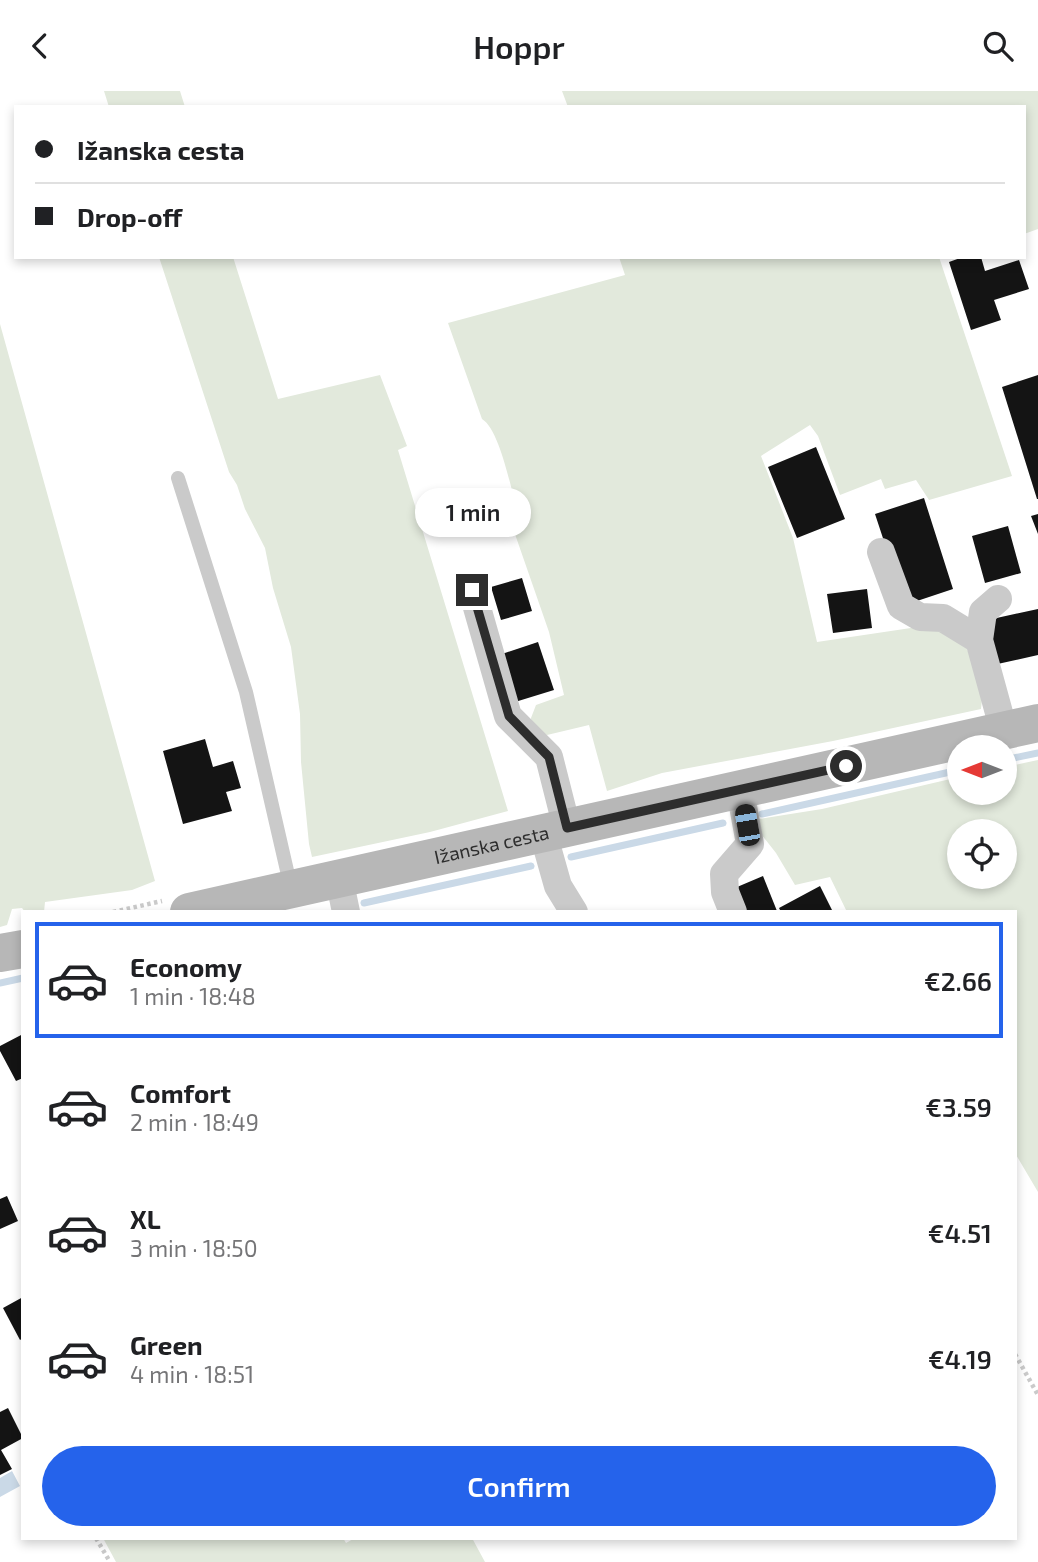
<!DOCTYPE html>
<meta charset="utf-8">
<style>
body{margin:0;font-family:"Exo 2",sans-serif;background:#f6f6f6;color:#202124;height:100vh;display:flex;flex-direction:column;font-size:26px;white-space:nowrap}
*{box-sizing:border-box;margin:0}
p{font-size:23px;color:#757577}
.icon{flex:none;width:38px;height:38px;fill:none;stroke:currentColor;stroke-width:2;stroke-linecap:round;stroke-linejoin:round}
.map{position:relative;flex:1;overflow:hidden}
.drawer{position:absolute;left:21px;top:819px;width:996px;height:630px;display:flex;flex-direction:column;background:#fff;border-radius:0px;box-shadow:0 4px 10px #0003}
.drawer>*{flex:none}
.guide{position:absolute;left:14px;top:14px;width:1012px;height:154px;border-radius:0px;box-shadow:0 4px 10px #0003;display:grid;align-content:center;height:154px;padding:0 21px;background:#fff}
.needle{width:46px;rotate:270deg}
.fabs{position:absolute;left:947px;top:644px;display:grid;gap:14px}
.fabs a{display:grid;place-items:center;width:70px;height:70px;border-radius:50%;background:#fff;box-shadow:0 4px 10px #0003;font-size:35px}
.end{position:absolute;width:32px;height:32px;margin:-16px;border:9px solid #2d2d2d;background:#fff;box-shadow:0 0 0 4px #fff}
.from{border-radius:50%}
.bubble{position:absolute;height:49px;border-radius:24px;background:#fff;box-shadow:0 4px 10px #0003;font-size:23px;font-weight:600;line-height:49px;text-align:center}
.car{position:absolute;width:21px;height:42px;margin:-21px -10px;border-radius:9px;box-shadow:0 0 5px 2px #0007;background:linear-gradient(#222 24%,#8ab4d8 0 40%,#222 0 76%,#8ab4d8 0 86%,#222 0)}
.guide b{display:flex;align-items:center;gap:24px;height:66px;font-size:26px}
.guide b+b{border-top:2px solid #e0e0e0}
.guide i{width:18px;height:18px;background:#202124}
ul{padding:12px 0 0;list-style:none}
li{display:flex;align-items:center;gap:21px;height:116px;margin:0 14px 10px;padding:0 7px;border:4px solid transparent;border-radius:0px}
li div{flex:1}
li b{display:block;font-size:26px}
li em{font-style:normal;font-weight:600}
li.active{border-color:#2563eb}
li>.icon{width:63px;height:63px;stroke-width:1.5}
.action{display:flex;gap:14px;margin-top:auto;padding:14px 21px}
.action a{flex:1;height:80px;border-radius:42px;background:#2563eb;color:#fff;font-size:28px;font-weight:600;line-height:80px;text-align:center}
header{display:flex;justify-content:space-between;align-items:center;height:91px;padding:0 21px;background:#fff;font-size:32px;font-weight:600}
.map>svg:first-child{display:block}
</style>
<header><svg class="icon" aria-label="back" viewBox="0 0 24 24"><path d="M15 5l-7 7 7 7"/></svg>Hoppr<svg class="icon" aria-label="search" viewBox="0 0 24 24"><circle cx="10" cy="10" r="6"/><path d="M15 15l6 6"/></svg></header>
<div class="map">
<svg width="1038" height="1471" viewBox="0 0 1038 1471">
<rect width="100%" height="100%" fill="#fff"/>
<path fill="#e2e9dc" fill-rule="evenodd" d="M104,0H180L185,16H109Z
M562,0H1038V138L1024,143V16H568Z
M159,166H233L278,308L380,284L407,355L398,359L508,720L430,741L312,766L309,753L301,671L300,623L291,556L273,497L265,457L245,418L237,394L229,381Z
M619,166H939L1012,385L929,409L916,389L885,398L881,388L840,404L818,345L810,334L761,365L793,447L817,551L931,534L962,545L983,599L981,618L833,650L662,682L607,700L589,634L547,644L532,640L531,627L536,614L564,604L549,541L507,420L516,414C510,394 499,338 482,328L448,232L625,184Z
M0,233L155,790L132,799L45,811L44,821H25L22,817L12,818L7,834L0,836Z
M1038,669V1101L1015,1062V821H847L830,786L795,794L776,762L757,738L759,728L822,718L959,686V702H1004L1005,676ZM959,740H1004V786H959Z
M103,1447H343L346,1452L355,1447H472L485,1471H116Z"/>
<path fill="#cad9e7" d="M12,1380L20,1395L0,1406V1387Z"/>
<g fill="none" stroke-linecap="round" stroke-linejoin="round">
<path stroke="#cad9e7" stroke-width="7" d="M1004,669L1038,662
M762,723L959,679
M571,766L723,732
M364,812L531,775
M0,892L23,887"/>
</g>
<path fill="#141414" d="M963,166H981L985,180L1019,169L1029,198L994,209L1001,229L971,239L949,171Z
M1038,284V408H1037L1002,296Z
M816,356L845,428L797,447L768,376Z
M924,407L953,498L905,514L875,423Z
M1038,423V443L1031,425Z
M1008,435L1021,482L985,492L972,445Z
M522,487L532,520L501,529L491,496Z
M867,498L872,537L833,542L827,503Z
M1038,518V564L993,574L983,530Z
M538,551L554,599L515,611L499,564Z
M205,648L213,676L233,670L241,697L226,701L232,720L183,733L163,660Z
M763,785L777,820L738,821L730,799Z
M820,795L833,821H781L779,817Z
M23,943V987L16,990L0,960V955Z
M7,1105L18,1130L0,1138V1108Z
M23,1206V1247L20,1249L3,1217Z
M8,1317L23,1347L1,1359L12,1378L0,1384V1321Z"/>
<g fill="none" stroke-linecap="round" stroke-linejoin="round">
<path stroke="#cacaca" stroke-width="4.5" stroke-dasharray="3.5 3.5" stroke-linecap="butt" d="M113,821L162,810
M1015,1263L1038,1304
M96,1447L110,1471"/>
<path stroke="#cacaca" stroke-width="14" d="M178,387L246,601L291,797"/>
<path stroke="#cacaca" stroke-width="28" d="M881,461L901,515L920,526L943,527L979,549L1004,640
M472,499L508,625L549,666L567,737
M979,549L983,521L998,508
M543,742L558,795L574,821
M339,787L346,821
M733,821L725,801L724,783L750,753L740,699"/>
<g stroke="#b7b7b7" stroke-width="38">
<path id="s1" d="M189,821L1038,632"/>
<path d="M0,862L23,858"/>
</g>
</g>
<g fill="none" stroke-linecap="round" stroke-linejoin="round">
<path stroke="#2d2d2d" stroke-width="9" d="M472,499L509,625L549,666L567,737L846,675"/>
</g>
<g text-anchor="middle" stroke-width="7" stroke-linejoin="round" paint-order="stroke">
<g font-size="19" fill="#2d2d2d" stroke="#fff">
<text dy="7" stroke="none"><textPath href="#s1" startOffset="310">Ižanska cesta</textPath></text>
</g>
</g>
</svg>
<div class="fabs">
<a><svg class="needle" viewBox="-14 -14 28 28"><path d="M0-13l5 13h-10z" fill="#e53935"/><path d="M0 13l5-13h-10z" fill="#757577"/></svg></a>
<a><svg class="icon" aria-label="locate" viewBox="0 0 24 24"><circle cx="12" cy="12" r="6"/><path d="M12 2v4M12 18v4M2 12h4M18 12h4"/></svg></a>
</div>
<i class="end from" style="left:846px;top:675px"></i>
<i class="end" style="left:472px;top:499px"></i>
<div class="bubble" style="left:415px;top:397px;width:116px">1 min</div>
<i class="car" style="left:747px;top:734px;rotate:350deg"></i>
<div class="guide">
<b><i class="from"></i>Ižanska cesta</b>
<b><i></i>Drop-off</b>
</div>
<section class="drawer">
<ul>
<li class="active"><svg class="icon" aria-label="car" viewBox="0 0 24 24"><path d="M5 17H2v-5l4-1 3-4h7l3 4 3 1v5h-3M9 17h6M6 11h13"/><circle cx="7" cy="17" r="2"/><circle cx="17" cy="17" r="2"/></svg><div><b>Economy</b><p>1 min · 18:48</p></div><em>€2.66</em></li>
<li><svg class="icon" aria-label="car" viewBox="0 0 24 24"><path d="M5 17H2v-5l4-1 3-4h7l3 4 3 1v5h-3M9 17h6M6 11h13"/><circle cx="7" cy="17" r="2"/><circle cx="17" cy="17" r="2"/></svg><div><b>Comfort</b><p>2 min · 18:49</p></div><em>€3.59</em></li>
<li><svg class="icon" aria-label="car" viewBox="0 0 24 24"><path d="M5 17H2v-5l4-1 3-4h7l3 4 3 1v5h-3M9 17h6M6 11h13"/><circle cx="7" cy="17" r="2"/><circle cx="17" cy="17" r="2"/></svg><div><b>XL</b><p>3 min · 18:50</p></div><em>€4.51</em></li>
<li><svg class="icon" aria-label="car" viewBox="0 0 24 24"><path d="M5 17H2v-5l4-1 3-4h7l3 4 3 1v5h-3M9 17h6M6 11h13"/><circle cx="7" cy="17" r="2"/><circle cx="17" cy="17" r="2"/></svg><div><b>Green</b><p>4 min · 18:51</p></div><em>€4.19</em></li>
</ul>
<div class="action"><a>Confirm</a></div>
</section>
</div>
